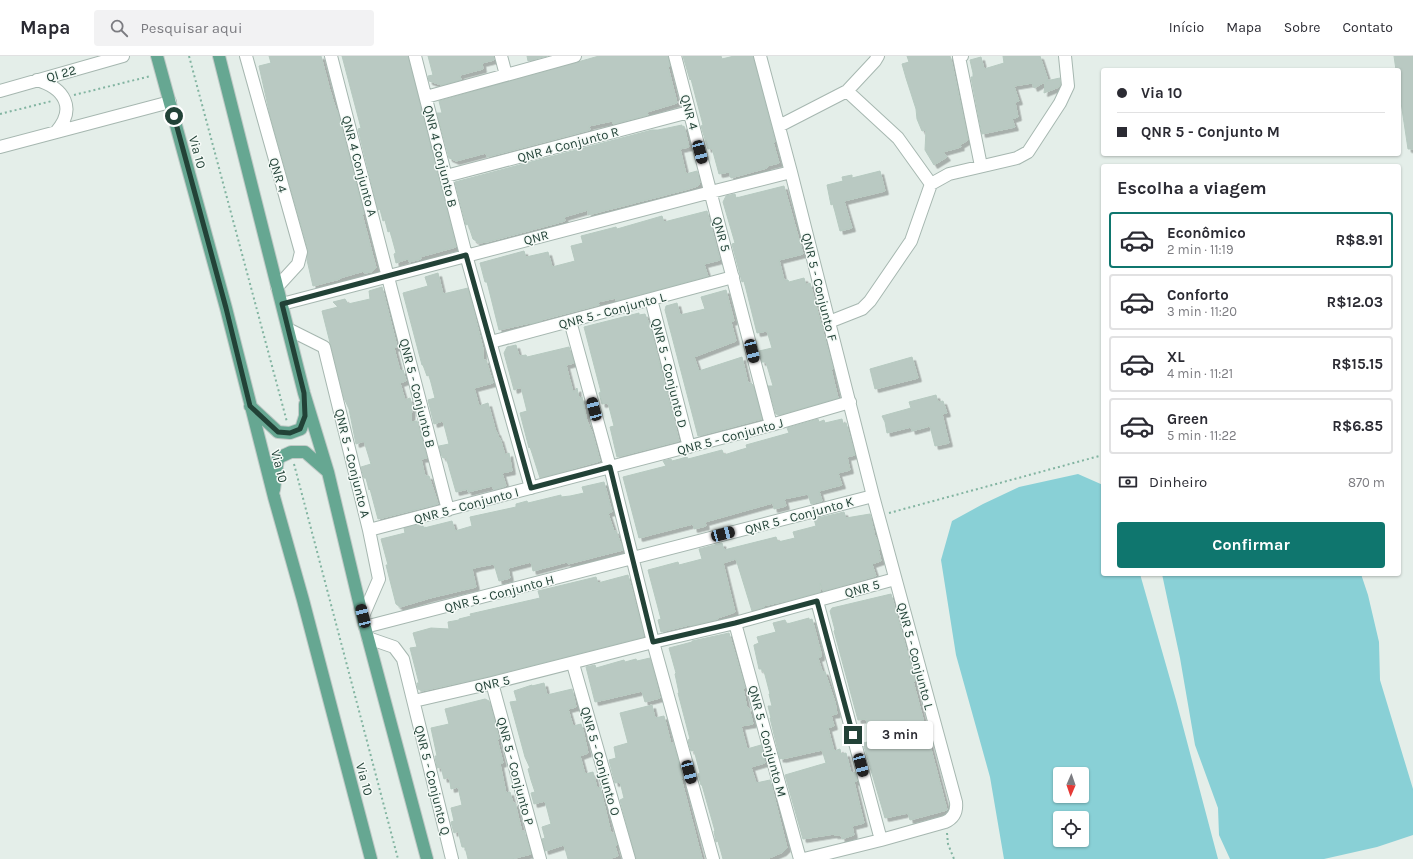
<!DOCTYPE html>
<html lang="pt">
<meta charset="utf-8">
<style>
body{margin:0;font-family:Karla,sans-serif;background:#f2f2f3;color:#2b2b33;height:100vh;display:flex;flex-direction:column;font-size:15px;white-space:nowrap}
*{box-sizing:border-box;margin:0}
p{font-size:13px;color:#7c7c81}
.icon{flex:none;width:22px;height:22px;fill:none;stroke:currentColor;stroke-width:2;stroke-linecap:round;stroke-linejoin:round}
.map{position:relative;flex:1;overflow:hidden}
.sheet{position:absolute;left:1101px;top:108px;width:300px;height:412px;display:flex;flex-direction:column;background:#fff;border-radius:4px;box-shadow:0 1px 3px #0004}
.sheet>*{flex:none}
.guide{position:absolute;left:1101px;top:12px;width:300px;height:88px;border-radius:4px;box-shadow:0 1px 3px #0004;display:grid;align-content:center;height:88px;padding:0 16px;background:#fff}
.needle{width:26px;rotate:182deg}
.buttons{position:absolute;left:1053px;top:711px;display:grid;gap:8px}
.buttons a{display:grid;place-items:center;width:36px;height:36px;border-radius:4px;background:#fff;box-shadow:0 1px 3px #0004;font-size:20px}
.end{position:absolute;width:18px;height:18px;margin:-9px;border:5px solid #224237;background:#fff;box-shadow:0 0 0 2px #fff}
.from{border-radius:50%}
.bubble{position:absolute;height:28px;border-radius:4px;background:#fff;box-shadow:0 1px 3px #0004;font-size:13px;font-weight:700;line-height:28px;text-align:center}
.car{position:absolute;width:12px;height:24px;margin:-12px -6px;border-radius:5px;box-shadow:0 0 3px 1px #0007;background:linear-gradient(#222 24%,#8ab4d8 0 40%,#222 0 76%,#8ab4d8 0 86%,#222 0)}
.guide b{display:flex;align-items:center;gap:14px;height:38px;font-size:15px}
.guide b+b{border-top:1px solid #e1e1e2}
.guide i{width:10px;height:10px;background:#2b2b33}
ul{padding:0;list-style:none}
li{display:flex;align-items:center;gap:12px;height:56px;margin:0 8px 6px;padding:0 8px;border:2px solid #e1e1e2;border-radius:4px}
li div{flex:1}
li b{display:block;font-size:15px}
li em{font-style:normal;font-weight:700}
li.active{border-color:#0f766e}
li>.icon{width:36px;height:36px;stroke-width:1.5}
h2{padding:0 16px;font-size:18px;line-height:48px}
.pay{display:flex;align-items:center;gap:10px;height:44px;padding:0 16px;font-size:15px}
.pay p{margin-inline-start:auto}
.action{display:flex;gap:8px;margin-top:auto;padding:8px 16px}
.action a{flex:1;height:46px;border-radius:4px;background:#0f766e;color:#fff;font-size:16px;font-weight:700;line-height:46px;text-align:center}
header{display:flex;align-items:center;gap:24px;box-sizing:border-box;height:56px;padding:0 20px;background:#fff;border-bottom:1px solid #e1e1e2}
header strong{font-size:19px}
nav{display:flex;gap:22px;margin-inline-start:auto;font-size:14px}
.search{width:280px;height:36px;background:#f2f2f3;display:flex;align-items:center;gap:10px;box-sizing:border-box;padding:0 14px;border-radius:4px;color:#7c7c81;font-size:15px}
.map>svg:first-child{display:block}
</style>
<header>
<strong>Mapa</strong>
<div class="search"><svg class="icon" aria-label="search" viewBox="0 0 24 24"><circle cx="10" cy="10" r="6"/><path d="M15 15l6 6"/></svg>Pesquisar aqui</div>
<nav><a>Início</a><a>Mapa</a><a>Sobre</a><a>Contato</a></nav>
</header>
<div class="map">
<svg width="1413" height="803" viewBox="0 0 1413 803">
<defs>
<filter id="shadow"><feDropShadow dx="3.5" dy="3.5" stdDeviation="0" flood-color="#0004"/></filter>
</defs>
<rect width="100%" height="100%" fill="#e4eee9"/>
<path fill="#89d0d6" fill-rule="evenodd" d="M1078,418L1103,429V518H1140L1176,644L1218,803H1004L990,721L956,599L941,504L952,465L983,448L1019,431ZM1060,718H1082V740H1060ZM1060,762H1082V784H1060Z
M1162,518H1361L1368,539L1379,586L1380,624L1413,733V779L1377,791L1324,803H1230L1219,779L1218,752L1195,689L1180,602Z"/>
<path fill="#b9c9c2" stroke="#b6c9c0" filter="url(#shadow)" d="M269,0H321L329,31L336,54H337L364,158H362L376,212L372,216L364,217V215L340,222V223L313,230L307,204L308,194L270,59L259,10L271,7Z
M342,0H408L456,191L420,201L421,203L409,206L408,203L396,207L394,198L396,197L390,175L388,176L385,164L383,165L380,153L378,154L358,73L361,72Z
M428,0H494V4L482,7L483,13L460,19L461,24L441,29L429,25L428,20L433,19Z
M527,0H547L528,5Z
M599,0H668L670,10L668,11L677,47L647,56L648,59L613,68L612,65L589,70L590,74L487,101L486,97L456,105L449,102L437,57H442L439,45Z
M683,0H721L722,3L734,0H753L775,86H773L779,107L767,110V112L731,122L729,116L719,118L712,92L708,93L701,70L703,69L691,23L690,24Z
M907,0H950L951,3L968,84L960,89L961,91L943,96L947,101L934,109L925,94L926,74L922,75L917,63L916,53L906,22L902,8L909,6Z
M1003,0H1040L1048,24L1046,25L1060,22V29L1059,31L1044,37L1045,26L1034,32L1032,27L1014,30L1019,45L1015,46L1018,61L1012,63L1015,71L982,78L971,21H973V17L970,4L981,1L984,13L1004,7Z
M1394,0H1413V93H1408L1399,33V14H1396Z
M682,69V71L684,70L689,91L680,93L686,118L697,115L700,126L698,130L685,134L588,159V154L564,161L565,165L487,186L479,187L473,183L468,168L466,169L455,126L652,74H658Z
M880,115L885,135L844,145L852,172L840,175L833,148L831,149L827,129L843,125L842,121L852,119V122Z
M784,130L803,198L779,204L784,224H788L789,226L804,222L806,229L810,227L833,313H831L838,342L778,359L776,358L768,330H773L766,306H762L759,295L772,292L767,275L757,277L744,225L742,226L732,188L735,187L723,146L726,140L735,138L736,142Z
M707,155L720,204L704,208L708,220L616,245V242L598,246L599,249L541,264L542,265L530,268V267L499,274L487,226H485L480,207L524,195L526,201L548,196L552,211L575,205L571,190L583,187L581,180L616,171L617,173L662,160L664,166Z
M438,217L443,238L468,232L483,293V304H486L493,327L474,332L479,350L488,347L496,376H497L499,382H500L505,399L509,397L512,415L502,417L506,430L494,434L492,430L468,436V433L456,436L446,401L443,402L441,398L439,390L449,388L443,365L434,368L428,344L435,342L429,319L427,320L423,309H422L403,237L428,230L425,221Z
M382,231L397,291L394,292L400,315L403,314L406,325L400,327L405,344L410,342L412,349L411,366L417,365L427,402L421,403L425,420H429L438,448L378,463L370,433L369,434L366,422H364L361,411L371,408L364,385L356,388L349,353L344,342L322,255L338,251L333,246L345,243L348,248L370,243L369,235Z
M726,234L734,265L731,266L736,285L694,301L699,315L742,301L748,327H751L753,329L762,363L698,380L665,254L666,250L677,247L680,259L705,253L701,241Z
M639,257V259L645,258L650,270L679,385L617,401L610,371L614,370L608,347L602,348L599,337L601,336L584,271Z
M516,289L519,300L526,299L527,301L569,291L574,307L566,309L573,336L577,332L579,342L582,341L587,365L592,376L600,405L540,422L532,397L530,391L529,392L520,357L527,355L521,331L514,334L504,297L507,291Z
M912,301L918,322L875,333L870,313Z
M936,339L938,346L943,345L947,357L942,358L949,387L935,390L930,370L912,375L911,371L887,377L885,366L882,360L911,352L909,346Z
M818,363L819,366L824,364L825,367L842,363L843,368L846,367L855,399L847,401L850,414L838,417L842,429L819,435L822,445L811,448L808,438L784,443L786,450L774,453L773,447L762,450L705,466L706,470L694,473L693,468L639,482L623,421L666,410L663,405L671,403L672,405L687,401L688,403L722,394L724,399L740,394L747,392L746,389L789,377L787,372Z
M604,426L612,456L608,457L614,475H616L623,494L568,508L567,506L533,515L531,506L508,512L510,522L499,525L494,508L478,511L472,513L476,531L430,542L400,551L396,548L386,509H388L381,483L405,477L404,472L422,468L424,472L452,465L455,475L472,470L470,461L516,451V448L527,445L528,447L561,439V441L570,440L584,437L582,431Z
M844,456L846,462L870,458L875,481H876L880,493H878L881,505L872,508L876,520L823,535L820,527V536L786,545L763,550L764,551L752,555L736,503L723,507L735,556L718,562V563L690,570L689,569L661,576L658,564L661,563L648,514L678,506L679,509L702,503L699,493L722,487L724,494L776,481L778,486L795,482L793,476L816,470L814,463Z
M628,519L644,580L643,581L490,620L422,635L418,633L417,627H419L410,592L417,591L413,577L431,572L449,573L448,566L459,564V563L471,560L470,558L540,542L538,535L596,521L598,527Z
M891,538L915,625H913L947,754L910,764L908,757L885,762L863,687L872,685L866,663L858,664L834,575L835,574L830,555L832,552Z
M809,562V564L812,563L821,597V601L818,602L822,615L825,616L835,646L837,658L831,659L834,670L828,672L834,695L840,693L841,698L846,697L851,717L855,716L857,725L854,726L864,767L852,770L854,779L842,783L841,779H834V778L803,783L785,719L826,707L822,694L782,703V702L780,703L770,662H771L768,650H772L769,638H770L764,615H762V613H759L754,590V589L759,587L757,581L776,576L773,567L785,564L787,568Z
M729,577L745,632H743L747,652H749L753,668L741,670L747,693L761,689L765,707L751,711L756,727L770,724L787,792L783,796L767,803H723L718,785L716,786L714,775H715L702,729H701L698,718L700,717L694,694L691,695L688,685L689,683H690L678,637H679L675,618L676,617L669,592L692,586V585Z
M650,602L660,642L645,646L642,635L595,646L586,611L595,609L596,612L624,604L625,606L636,603L637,605Z
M544,627L547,639L572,633L576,651L568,653L573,670L581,668L583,674L588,697L580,700L585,718L593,716L597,732L600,731L611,777H614L617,789L615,790L618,800L611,802V803H568L564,789L545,795L542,783L545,782L542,771L551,768L545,745L534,748L531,737L535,736L531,724L528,713L530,712L525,701L510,646L517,645L514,635L532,629V630Z
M485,643L489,645L499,683H497L503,707L500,708L506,737L510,736L513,747H515L522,776L524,775L531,798L512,803H468L465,791H462L458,775L454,777L451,766L454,765L451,752L462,749L458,731L451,733L449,721L444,723L441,711L437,712L435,700H437L431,672L449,668L445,653Z
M652,649L655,662L664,660L671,688L673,687L683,722H681L702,803H636L620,744L624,742L620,726L615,727L609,704L616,702L614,691L628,687L620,657Z"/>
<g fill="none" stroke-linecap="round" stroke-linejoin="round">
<defs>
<path id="minor" d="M246,0L301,196L298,208L277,231
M331,0L448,454
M415,0L466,199L531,432
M501,0L506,19
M675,0L771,369
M760,0L791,116L873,440L956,746C957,755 954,762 945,766L881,784L804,803
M962,0L959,1L981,110
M37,24C64,32 77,52 56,76
M0,35L123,0
M847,35L898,82L931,128
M426,41L575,0
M779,70L847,35L875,5L878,0
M0,91L170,46
M446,120L689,56
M651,243L689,391
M282,248L711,136L791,116
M570,265L610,411L653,586L713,803
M829,266L862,253L870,245L911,185L931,128L949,118L1017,102L1028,96L1060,47L1068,30L1065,0
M288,273L324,291L369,474L379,523L363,560
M491,286L733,221
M369,474L771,369L850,346
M817,545L881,784
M735,567L800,803
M365,571L873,440
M368,582L394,591L403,603L452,803
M573,608L629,803
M492,627L540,803
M414,645L492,627L653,586L735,567L895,523"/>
<path id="major" d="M157,0L226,252L274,441L303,544L371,803
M219,0L304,337L328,416L365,571L427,803
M250,350L278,376L290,377L301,373L305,360V348
M274,434L278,402L291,396H305L328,416"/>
</defs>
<use href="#minor" stroke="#a6b7b0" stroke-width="14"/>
<use href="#major" stroke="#c1cac7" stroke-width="14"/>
<path stroke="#82b4a1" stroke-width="2" stroke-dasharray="2 3" stroke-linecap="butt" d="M189,0L287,366
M74,39L151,20
M0,58L52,45
M294,408L398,803
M889,457L1103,399
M947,777L948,788L954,803"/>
<use href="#minor" stroke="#fff" stroke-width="12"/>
<use href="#major" stroke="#66a792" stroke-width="12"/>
</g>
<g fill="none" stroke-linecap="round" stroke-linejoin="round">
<path stroke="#224237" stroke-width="5" d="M174,60L226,252L250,350L278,376L290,377L300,373L305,360L304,337L282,248L466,199L531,432L610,411L653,586L735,567L817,545L853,679"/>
</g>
<g text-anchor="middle" stroke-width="3" stroke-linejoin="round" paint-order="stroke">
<g font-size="13" fill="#224237" stroke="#f5faf7">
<text transform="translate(61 17) rotate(-16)" y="5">QI 22</text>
<text transform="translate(690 56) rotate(75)" y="5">QNR 4</text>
<text transform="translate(568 88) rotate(-15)" y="5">QNR 4 Conjunto R</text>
<text transform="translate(198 96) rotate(75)" y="5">Via 10</text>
<text transform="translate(441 100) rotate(76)" y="5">QNR 4 Conjunto B</text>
<text transform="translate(360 110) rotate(75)" y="5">QNR 4 Conjunto A</text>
<text transform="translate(279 119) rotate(74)" y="5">QNR 4</text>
<text transform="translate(722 178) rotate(75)" y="5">QNR 5</text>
<text transform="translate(536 181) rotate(-15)" y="5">QNR</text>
<text transform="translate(820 231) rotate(76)" y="5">QNR 5 - Conjunto F</text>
<text transform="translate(612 254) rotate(-15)" y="5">QNR 5 - Conjunto L</text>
<text transform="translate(670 317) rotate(76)" y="5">QNR 5 - Conjunto D</text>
<text transform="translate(418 337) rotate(76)" y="5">QNR 5 - Conjunto B</text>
<text transform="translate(730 380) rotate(-15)" y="5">QNR 5 - Conjunto J</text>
<text transform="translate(353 407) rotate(76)" y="5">QNR 5 - Conjunto A</text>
<text transform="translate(280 410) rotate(76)" y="5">Via 10</text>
<text transform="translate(466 449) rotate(-15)" y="5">QNR 5 - Conjunto I</text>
<text transform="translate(799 459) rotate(-15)" y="5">QNR 5 - Conjunto K</text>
<text transform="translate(862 532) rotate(-15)" y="5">QNR 5</text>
<text transform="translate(499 537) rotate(-15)" y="5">QNR 5 - Conjunto H</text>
<text transform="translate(916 600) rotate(75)" y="5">QNR 5 - Conjunto L</text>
<text transform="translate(492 627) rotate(-13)" y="5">QNR 5</text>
<text transform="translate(768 685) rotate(75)" y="5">QNR 5 - Conjunto M</text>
<text transform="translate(601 705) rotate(74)" y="5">QNR 5 - Conjunto O</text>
<text transform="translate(516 715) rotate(75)" y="5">QNR 5 - Conjunto P</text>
<text transform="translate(365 723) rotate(75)" y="5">Via 10</text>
<text transform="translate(433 724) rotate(76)" y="5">QNR 5 - Conjunto Q</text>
</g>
</g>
</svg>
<div class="buttons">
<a><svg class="needle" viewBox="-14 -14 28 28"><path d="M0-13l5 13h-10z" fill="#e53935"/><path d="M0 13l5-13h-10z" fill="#7c7c81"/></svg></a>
<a><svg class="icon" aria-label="locate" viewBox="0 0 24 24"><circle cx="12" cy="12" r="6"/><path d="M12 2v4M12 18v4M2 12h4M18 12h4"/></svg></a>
</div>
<i class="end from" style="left:174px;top:60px"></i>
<i class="end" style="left:853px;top:679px"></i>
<div class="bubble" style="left:867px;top:665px;width:66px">3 min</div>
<i class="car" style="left:700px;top:96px;rotate:165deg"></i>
<i class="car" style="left:752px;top:295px;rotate:166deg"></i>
<i class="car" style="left:594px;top:353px;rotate:345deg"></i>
<i class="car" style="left:723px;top:478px;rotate:75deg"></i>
<i class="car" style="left:363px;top:560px;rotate:346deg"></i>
<i class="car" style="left:861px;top:709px;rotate:165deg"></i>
<i class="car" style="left:689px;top:716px;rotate:165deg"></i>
<div class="guide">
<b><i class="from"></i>Via 10</b>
<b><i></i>QNR 5 - Conjunto M</b>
</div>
<section class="sheet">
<h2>Escolha a viagem</h2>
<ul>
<li class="active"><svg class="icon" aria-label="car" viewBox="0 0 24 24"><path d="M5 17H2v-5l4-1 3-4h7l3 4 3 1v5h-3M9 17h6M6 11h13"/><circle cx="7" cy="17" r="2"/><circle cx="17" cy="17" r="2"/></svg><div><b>Econômico</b><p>2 min · 11:19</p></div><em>R$8.91</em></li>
<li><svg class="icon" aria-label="car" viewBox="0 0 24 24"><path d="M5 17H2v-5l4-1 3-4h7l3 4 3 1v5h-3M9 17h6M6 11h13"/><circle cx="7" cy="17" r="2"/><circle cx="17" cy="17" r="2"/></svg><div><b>Conforto</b><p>3 min · 11:20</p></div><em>R$12.03</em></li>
<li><svg class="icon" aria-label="car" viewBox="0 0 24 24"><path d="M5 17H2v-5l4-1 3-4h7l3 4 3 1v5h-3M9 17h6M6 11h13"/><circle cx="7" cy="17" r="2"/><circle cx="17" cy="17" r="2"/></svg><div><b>XL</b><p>4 min · 11:21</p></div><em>R$15.15</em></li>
<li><svg class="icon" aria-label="car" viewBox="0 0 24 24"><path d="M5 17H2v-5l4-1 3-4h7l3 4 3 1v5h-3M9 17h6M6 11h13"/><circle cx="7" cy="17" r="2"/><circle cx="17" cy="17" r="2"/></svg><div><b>Green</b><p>5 min · 11:22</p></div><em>R$6.85</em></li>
</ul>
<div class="pay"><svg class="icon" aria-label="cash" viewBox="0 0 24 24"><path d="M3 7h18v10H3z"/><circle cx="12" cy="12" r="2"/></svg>Dinheiro<p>870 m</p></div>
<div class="action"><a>Confirmar</a></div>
</section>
</div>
